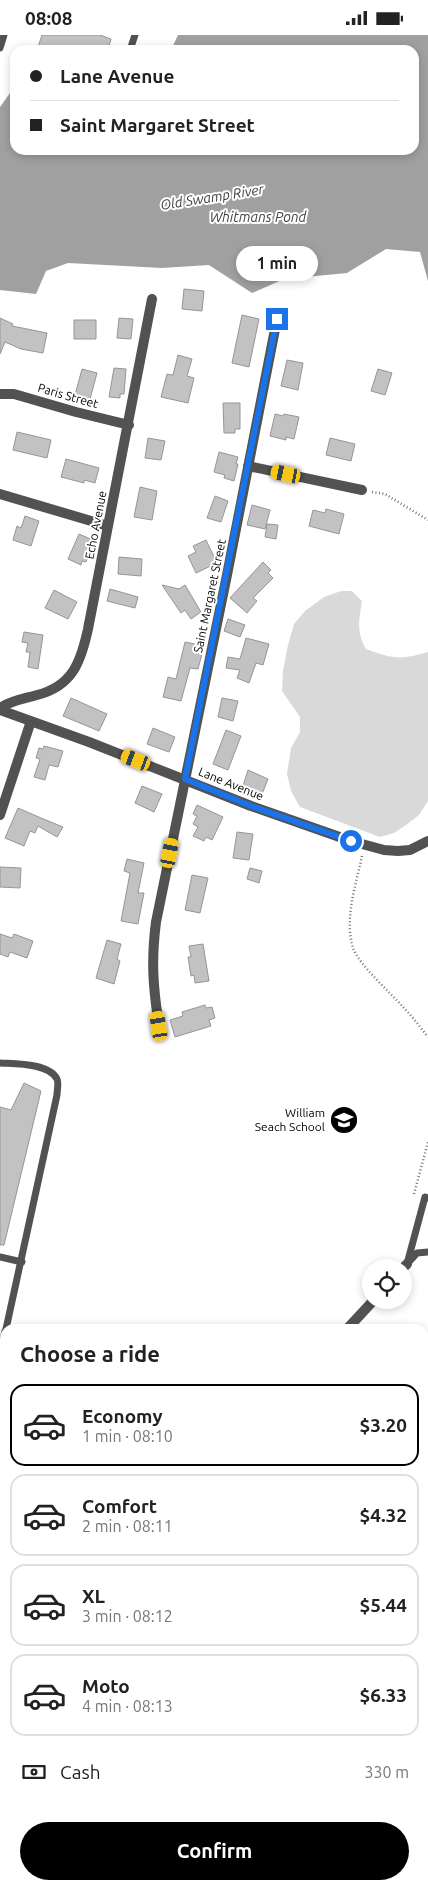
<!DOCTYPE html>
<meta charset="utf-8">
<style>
body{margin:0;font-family:Ubuntu,sans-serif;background:#f6f6f6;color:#222;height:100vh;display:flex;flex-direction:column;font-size:19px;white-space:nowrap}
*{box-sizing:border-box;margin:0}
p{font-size:16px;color:#767676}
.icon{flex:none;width:28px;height:28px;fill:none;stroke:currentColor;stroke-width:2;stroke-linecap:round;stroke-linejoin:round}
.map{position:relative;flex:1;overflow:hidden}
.side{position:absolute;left:0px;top:1289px;width:429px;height:566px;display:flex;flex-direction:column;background:#fff;border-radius:15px 15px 0 0;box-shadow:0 2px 8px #0003}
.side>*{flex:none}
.top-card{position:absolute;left:10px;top:10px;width:409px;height:110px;border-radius:15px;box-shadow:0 2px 8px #0003;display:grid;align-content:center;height:110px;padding:0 20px;background:#fff}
.controls{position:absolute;left:362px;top:1224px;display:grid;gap:10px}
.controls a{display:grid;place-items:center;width:50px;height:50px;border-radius:50%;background:#fff;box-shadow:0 2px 8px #0003;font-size:25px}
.end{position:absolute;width:22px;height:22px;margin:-11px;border:6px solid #1a73e8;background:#fff;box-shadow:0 0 0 2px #fff}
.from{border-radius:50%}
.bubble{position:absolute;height:35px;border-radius:18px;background:#fff;box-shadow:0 2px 8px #0003;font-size:16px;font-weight:700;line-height:35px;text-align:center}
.car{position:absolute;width:15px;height:30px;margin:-15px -8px;border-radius:6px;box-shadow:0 0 4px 1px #0007;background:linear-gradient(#f5c518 24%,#345 0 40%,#f5c518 0 76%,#345 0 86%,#f5c518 0)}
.top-card b{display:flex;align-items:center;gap:18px;height:48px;font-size:19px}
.top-card b+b{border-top:1px solid #e0e0e0}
.top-card i{width:12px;height:12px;background:#222}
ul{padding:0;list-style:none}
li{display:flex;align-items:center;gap:15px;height:82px;margin:0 10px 8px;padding:0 10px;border:2px solid #e0e0e0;border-radius:15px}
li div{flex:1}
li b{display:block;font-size:19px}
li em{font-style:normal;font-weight:700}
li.selected{border-color:#000}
li>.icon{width:45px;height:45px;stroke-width:1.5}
h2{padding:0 20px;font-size:22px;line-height:60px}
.pay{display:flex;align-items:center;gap:12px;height:55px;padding:0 20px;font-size:19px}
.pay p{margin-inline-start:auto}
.primary-button{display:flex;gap:10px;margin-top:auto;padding:10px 20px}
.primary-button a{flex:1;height:58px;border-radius:30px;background:#000;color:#fff;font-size:20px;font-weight:700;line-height:58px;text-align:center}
.status{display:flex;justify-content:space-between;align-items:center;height:35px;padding:0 25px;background:#fff;direction:ltr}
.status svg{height:14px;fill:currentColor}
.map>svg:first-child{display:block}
</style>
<div class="status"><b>08:08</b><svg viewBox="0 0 49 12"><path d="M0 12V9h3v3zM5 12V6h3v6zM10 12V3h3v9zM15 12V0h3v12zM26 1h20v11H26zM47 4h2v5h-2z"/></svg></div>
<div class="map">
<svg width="428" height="1854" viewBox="0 0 428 1854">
<rect width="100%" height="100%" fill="#fff"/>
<path fill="#d9d9d9" d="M341,556H352L362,566C359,585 356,597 366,614C393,624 401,625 428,617V766L419,780L406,790L394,798L380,802L300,772L291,756L287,739L291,713L300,697V682L282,656L283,636L288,610L294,589L305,576L324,562Z
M0,1810H5V1850H53L55,1854H0Z"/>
<path fill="#a0a0a0" d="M178,0H428V246L420,217L386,214L347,238L284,244L252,258L209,230L162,233L68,228L46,236L36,259L0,255V72L15,51V115H414V15H171Z"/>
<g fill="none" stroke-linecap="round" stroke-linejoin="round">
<path stroke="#a0a0a0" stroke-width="4" d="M426,1854L428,1850"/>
</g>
<path fill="#c2c2c2" stroke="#969696" d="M42,0H100L111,4L108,15H37Z
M184,254L204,256L202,276L182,274Z
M242,280L259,284L249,332L232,328Z
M0,283L13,289L12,291L47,298L43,318L21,314L5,307L0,319Z
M119,283L133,284L131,304L117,303Z
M74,285H96V304H74Z
M178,320L192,324L187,341L194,343L188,368L161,362L167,339L173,340Z
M287,325L303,328L298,355L281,351Z
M114,333L126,334L124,359H120V363L109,362Z
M82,334L97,338L90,364L75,360Z
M378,334L392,338L385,360L371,356Z
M223,368H240V394H235V398H224Z
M275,379L283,381L284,379L299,382L294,404L286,402V405L270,401Z
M17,397L51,405L47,423L13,415Z
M148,403L165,406L161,425L145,423Z
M330,403L355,409L351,426L326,420Z
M219,417L238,422L236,429H238L234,446L224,443L225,440L214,437Z
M66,424L99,433L95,448L84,445V448L61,442Z
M140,452L157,456L152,485L134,482Z
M215,461L228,466L221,487L207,483Z
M252,470L270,475L265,494L247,490Z
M326,474L344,479L339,499L309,491L313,475L325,478Z
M25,481L39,486L31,511L13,505L17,491L21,493Z
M267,489L278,490L276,504L265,502Z
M79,499L95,506L86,527L82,526L81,530L68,524Z
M206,505L217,528L196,538L188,521L196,517L193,511Z
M119,522L142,524L141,541L118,539Z
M263,527L271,535L268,538L273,543L253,563L257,566L247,578L230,563Z
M162,550L179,554L185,550L201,577L191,584L185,575L181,578Z
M110,554L138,562L135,573L107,566Z
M54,555L77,567L68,584L45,573Z
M228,584L245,590L240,602L224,596Z
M24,597L43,600L38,634L28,632L30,617H26L28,608L22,607Z
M246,603L269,609L263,630L256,628L249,648L237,643L240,635L226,633L228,622L240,624Z
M185,607L204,611L198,634L190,633L181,666L163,662L168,642L176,644Z
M71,663L107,679L99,696L63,681Z
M222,663L238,666L233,686L218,682Z
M153,693L175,702L169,717L147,709Z
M226,695L241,701L228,735L213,729Z
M44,711L63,716L58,732L49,730L45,745L34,742L40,724L36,723L39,713L43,714Z
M248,735L268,744L262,759L243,751Z
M142,751L162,759L154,777L135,768Z
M197,770L223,782L212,805L206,802L204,806L193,801L198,792L193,789L197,781L193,779Z
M18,773L41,783L63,792L57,802L38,791L35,798L30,796L24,811L5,803Z
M237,797L253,799L249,825L233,823Z
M127,824L144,828L138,858H144L138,889L121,886L130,838L124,836Z
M0,832L21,833L20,853L0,852Z
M250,833L262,836L259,848L247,844Z
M192,840L208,843L200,878L185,875Z
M0,899L12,903L14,899L33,906L27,923L10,917L8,922L0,919Z
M107,905L121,909L117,924L120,926L114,949L96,943Z
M203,909L209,946L195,948L194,940L191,941L188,922H191L189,911Z
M205,970L206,973L212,972L215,983L209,985L211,991L175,1002L170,985L183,981L182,977Z
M24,1048L41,1056L4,1210H0V1072L11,1075Z"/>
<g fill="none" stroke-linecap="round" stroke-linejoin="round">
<path stroke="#747474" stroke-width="2.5" stroke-dasharray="1 2.5" stroke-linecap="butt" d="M372,457L385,459L428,485
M362,821C356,850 344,883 353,913C359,930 390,957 403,972C412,981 420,992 428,1002
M414,1159L428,1107"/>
<path stroke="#525252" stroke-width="7" d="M0,13L4,0
M130,15L135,0
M0,1028C15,1029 49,1028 57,1044C59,1048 57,1055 57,1060L6,1294
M0,1222L22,1227
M409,1227L417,1218L428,1217
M407,1229L425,1162L428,1163
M0,1317L5,1296"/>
<path stroke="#525252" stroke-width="10" d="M0,359H14L76,377L129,390
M248,431L362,455
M0,459L108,491
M0,673C12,665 23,664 37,660C73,651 81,626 88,594L152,264
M0,675L89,707L251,771L351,806L384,815L398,816L410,815L428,806
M0,780L31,686
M159,991C153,952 151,926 156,887L227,540L277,284
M404,1232L407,1229
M347,1294L374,1265
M251,1850L258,1854
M328,1854L335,1850"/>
<path stroke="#1f1f1f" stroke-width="10" d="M0,1427L5,1428
M352,1850L355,1854"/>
</g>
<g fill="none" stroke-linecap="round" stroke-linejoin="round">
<path stroke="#1a73e8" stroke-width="6" d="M277,284L185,744L251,771L351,806"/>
</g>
<defs>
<symbol id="school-disc" viewBox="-11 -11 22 22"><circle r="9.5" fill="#000" stroke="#fff"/><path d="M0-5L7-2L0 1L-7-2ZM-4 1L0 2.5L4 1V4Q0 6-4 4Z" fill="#fff"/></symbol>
</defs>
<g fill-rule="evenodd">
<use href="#school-disc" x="328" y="1069" width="32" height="32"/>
</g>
<g text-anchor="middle" stroke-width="4" stroke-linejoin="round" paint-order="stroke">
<g font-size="12" fill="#000" stroke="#fff">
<text transform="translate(68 361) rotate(16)" y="4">Paris Street</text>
<text transform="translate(96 490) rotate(-79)" y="4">Echo Avenue</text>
<text transform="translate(210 561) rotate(-78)" y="4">Saint Margaret Street</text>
<text transform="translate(231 749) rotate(22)" y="4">Lane Avenue</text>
</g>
<g font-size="12" fill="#000" stroke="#fff" text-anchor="end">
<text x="325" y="1082">William<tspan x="325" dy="14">Seach School</tspan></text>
</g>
<g font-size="14" font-style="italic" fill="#414141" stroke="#fff">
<text transform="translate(212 162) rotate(-9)" y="5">Old Swamp River</text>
<text x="258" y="187">Whitmans Pond</text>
</g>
</g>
</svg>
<div class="controls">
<a><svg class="icon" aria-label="locate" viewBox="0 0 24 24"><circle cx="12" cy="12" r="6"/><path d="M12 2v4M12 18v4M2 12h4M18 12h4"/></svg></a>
</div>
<i class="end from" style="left:351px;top:806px"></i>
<i class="end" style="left:277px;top:284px"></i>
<div class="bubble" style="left:236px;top:211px;width:82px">1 min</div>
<i class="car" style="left:286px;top:439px;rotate:282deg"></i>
<i class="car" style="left:136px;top:725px;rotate:291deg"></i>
<i class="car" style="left:170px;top:818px;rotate:11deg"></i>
<i class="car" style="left:159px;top:991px;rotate:351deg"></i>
<div class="top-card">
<b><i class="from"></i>Lane Avenue</b>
<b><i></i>Saint Margaret Street</b>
</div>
<section class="side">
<h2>Choose a ride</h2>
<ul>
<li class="selected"><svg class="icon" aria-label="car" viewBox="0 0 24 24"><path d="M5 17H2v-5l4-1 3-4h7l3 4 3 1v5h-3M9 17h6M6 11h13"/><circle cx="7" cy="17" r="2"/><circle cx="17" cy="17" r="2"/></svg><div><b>Economy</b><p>1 min · 08:10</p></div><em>$3.20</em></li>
<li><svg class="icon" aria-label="car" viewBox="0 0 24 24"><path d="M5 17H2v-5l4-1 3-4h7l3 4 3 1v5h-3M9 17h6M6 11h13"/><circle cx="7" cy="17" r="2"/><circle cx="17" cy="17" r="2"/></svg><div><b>Comfort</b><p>2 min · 08:11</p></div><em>$4.32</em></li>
<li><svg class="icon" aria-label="car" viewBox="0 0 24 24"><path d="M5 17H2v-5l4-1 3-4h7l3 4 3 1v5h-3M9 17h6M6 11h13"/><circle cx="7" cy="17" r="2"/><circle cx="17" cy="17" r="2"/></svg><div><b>XL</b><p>3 min · 08:12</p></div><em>$5.44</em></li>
<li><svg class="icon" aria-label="car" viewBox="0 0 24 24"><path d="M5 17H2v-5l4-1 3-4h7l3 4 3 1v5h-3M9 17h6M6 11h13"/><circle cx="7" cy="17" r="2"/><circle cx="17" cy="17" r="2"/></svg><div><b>Moto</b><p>4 min · 08:13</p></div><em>$6.33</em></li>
</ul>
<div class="pay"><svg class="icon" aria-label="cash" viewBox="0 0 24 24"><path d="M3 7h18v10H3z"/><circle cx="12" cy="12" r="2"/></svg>Cash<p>330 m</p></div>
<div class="primary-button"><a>Confirm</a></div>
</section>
</div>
